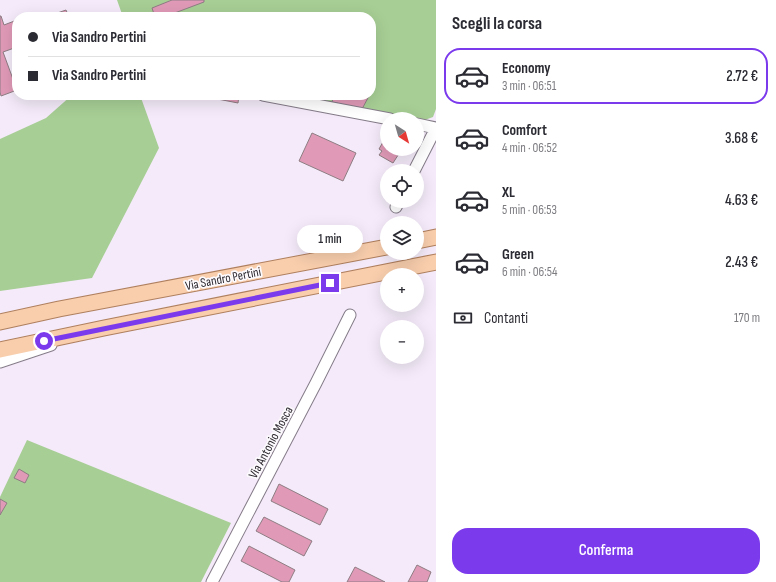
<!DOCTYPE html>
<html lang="it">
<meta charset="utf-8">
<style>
body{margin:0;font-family:"Sofia Sans Condensed",sans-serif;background:#f7f7f7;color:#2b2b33;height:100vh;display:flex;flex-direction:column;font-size:15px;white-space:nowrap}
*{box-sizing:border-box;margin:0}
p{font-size:13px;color:#7c7c81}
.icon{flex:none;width:22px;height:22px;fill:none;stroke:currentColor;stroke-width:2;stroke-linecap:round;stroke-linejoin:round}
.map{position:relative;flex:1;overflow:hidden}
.panel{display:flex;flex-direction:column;background:#fff;width:340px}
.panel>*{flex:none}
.guide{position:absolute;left:12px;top:12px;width:364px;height:88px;border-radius:16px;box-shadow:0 4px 16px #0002;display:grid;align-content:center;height:88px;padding:0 16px;background:#fff}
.needle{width:26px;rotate:143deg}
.controls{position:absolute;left:380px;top:112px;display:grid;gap:8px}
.controls a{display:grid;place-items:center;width:44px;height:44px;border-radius:50%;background:#fff;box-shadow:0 4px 16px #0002;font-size:20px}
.end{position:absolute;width:18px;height:18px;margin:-9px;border:5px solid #7c3aed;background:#fff;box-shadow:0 0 0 2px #fff}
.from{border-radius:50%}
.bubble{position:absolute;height:28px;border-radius:14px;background:#fff;box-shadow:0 4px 16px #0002;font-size:13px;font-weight:600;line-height:28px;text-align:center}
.guide b{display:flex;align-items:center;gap:14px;height:38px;font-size:15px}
.guide b+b{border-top:1px solid #e1e1e2}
.guide i{width:10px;height:10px;background:#2b2b33}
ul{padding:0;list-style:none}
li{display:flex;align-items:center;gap:12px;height:56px;margin:0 8px 6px;padding:0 8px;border:2px solid transparent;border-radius:16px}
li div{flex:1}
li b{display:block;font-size:15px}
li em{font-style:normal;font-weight:600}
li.current{border-color:#7c3aed}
li>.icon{width:36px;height:36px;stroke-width:1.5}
h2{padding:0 16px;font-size:18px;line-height:48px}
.pay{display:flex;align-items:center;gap:10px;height:44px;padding:0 16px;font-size:15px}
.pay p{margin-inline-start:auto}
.button{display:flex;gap:8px;margin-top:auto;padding:8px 16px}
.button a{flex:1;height:46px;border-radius:16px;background:#7c3aed;color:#fff;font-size:16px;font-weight:600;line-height:46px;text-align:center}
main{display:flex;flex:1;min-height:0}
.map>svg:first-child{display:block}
</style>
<main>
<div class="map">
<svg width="436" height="582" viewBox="0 0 436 582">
<rect width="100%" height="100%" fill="#f4eaf9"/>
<path fill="#a7ce95" d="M117,0H436V109L433,117L422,121L295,95H371V17H123Z
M72,95H140L159,148L92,278L0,291V139L46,118Z
M27,440L231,523L201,582H0V497Z"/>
<path fill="#e09ab7" stroke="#8e7d83" d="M172,0H204V2L164,17H155L152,8Z
M66,10L69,17H46Z
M0,16H1L4,25L17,20V47L3,52L17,90L1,96L0,92Z
M203,95H239L238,103L202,96Z
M334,95H367L369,96L362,109L332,102Z
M312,133L356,153L343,181L299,161Z
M387,135V149H402L393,163L379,155L382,151L379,149Z
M19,469L29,475L25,483L14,478Z
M279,484L328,509L320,525L271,501Z
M0,499L7,503L0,515Z
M264,517L312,541L304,556L256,531Z
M249,546L295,570L289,582H282L241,561Z
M417,565L431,572L427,582H408Z
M355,567L385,582H347Z"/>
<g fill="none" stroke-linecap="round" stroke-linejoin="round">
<defs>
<path id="minor" d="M263,95L390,119
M414,171L436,128L417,124
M396,207L399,201
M0,362L51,345
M212,582L316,383L350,315"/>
<path id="major" d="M417,241L436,237
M0,322L59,309L387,247
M0,350L104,328L436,262"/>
</defs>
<use href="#minor" stroke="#857c89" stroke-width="13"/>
<use href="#major" stroke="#af7f5e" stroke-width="17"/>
<use href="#minor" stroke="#fff" stroke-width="11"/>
<use href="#major" stroke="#f8cead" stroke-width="15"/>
</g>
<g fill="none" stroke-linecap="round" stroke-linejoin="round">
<path stroke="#7c3aed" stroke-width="5" d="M44,341L330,283"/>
</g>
<g text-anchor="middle" stroke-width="3.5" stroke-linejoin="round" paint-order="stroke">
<g font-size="13" fill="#2e2a30" stroke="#fcfafd">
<text transform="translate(223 278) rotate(-11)" y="5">Via Sandro Pertini</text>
<text transform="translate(270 442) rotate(-62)" y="5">Via Antonio Mosca</text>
</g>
</g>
</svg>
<div class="controls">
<a><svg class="needle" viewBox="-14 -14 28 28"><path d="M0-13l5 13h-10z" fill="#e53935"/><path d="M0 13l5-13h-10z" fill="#7c7c81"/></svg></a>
<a><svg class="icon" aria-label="locate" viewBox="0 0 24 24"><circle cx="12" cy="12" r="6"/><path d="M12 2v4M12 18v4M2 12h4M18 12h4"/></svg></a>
<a><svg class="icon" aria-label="layers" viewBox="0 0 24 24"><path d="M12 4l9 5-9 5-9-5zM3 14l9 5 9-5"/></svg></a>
<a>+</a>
<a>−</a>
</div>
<i class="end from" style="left:44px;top:341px"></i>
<i class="end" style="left:330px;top:283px"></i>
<div class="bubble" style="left:297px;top:225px;width:66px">1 min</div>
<div class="guide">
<b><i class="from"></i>Via Sandro Pertini</b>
<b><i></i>Via Sandro Pertini</b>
</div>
</div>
<section class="panel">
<h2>Scegli la corsa</h2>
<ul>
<li class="current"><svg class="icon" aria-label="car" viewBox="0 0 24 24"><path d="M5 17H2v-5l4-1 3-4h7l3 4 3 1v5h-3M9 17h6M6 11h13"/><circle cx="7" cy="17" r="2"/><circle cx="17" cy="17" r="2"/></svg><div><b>Economy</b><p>3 min · 06:51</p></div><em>2.72 €</em></li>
<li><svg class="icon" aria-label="car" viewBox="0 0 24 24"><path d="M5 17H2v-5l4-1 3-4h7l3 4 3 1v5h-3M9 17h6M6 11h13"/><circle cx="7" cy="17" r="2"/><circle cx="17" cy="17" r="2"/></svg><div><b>Comfort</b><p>4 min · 06:52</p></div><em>3.68 €</em></li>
<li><svg class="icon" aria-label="car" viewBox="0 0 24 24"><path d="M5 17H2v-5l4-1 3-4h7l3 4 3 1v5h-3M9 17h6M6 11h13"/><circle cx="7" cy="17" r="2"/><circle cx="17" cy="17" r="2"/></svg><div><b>XL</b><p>5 min · 06:53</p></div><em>4.63 €</em></li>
<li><svg class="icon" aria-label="car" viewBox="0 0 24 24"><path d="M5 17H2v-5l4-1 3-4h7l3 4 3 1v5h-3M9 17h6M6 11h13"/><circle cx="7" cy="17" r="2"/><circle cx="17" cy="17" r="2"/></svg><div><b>Green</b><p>6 min · 06:54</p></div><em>2.43 €</em></li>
</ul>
<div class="pay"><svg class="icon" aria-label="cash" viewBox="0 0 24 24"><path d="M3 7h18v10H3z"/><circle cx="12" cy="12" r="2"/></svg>Contanti<p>170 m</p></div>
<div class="button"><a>Conferma</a></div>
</section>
</main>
